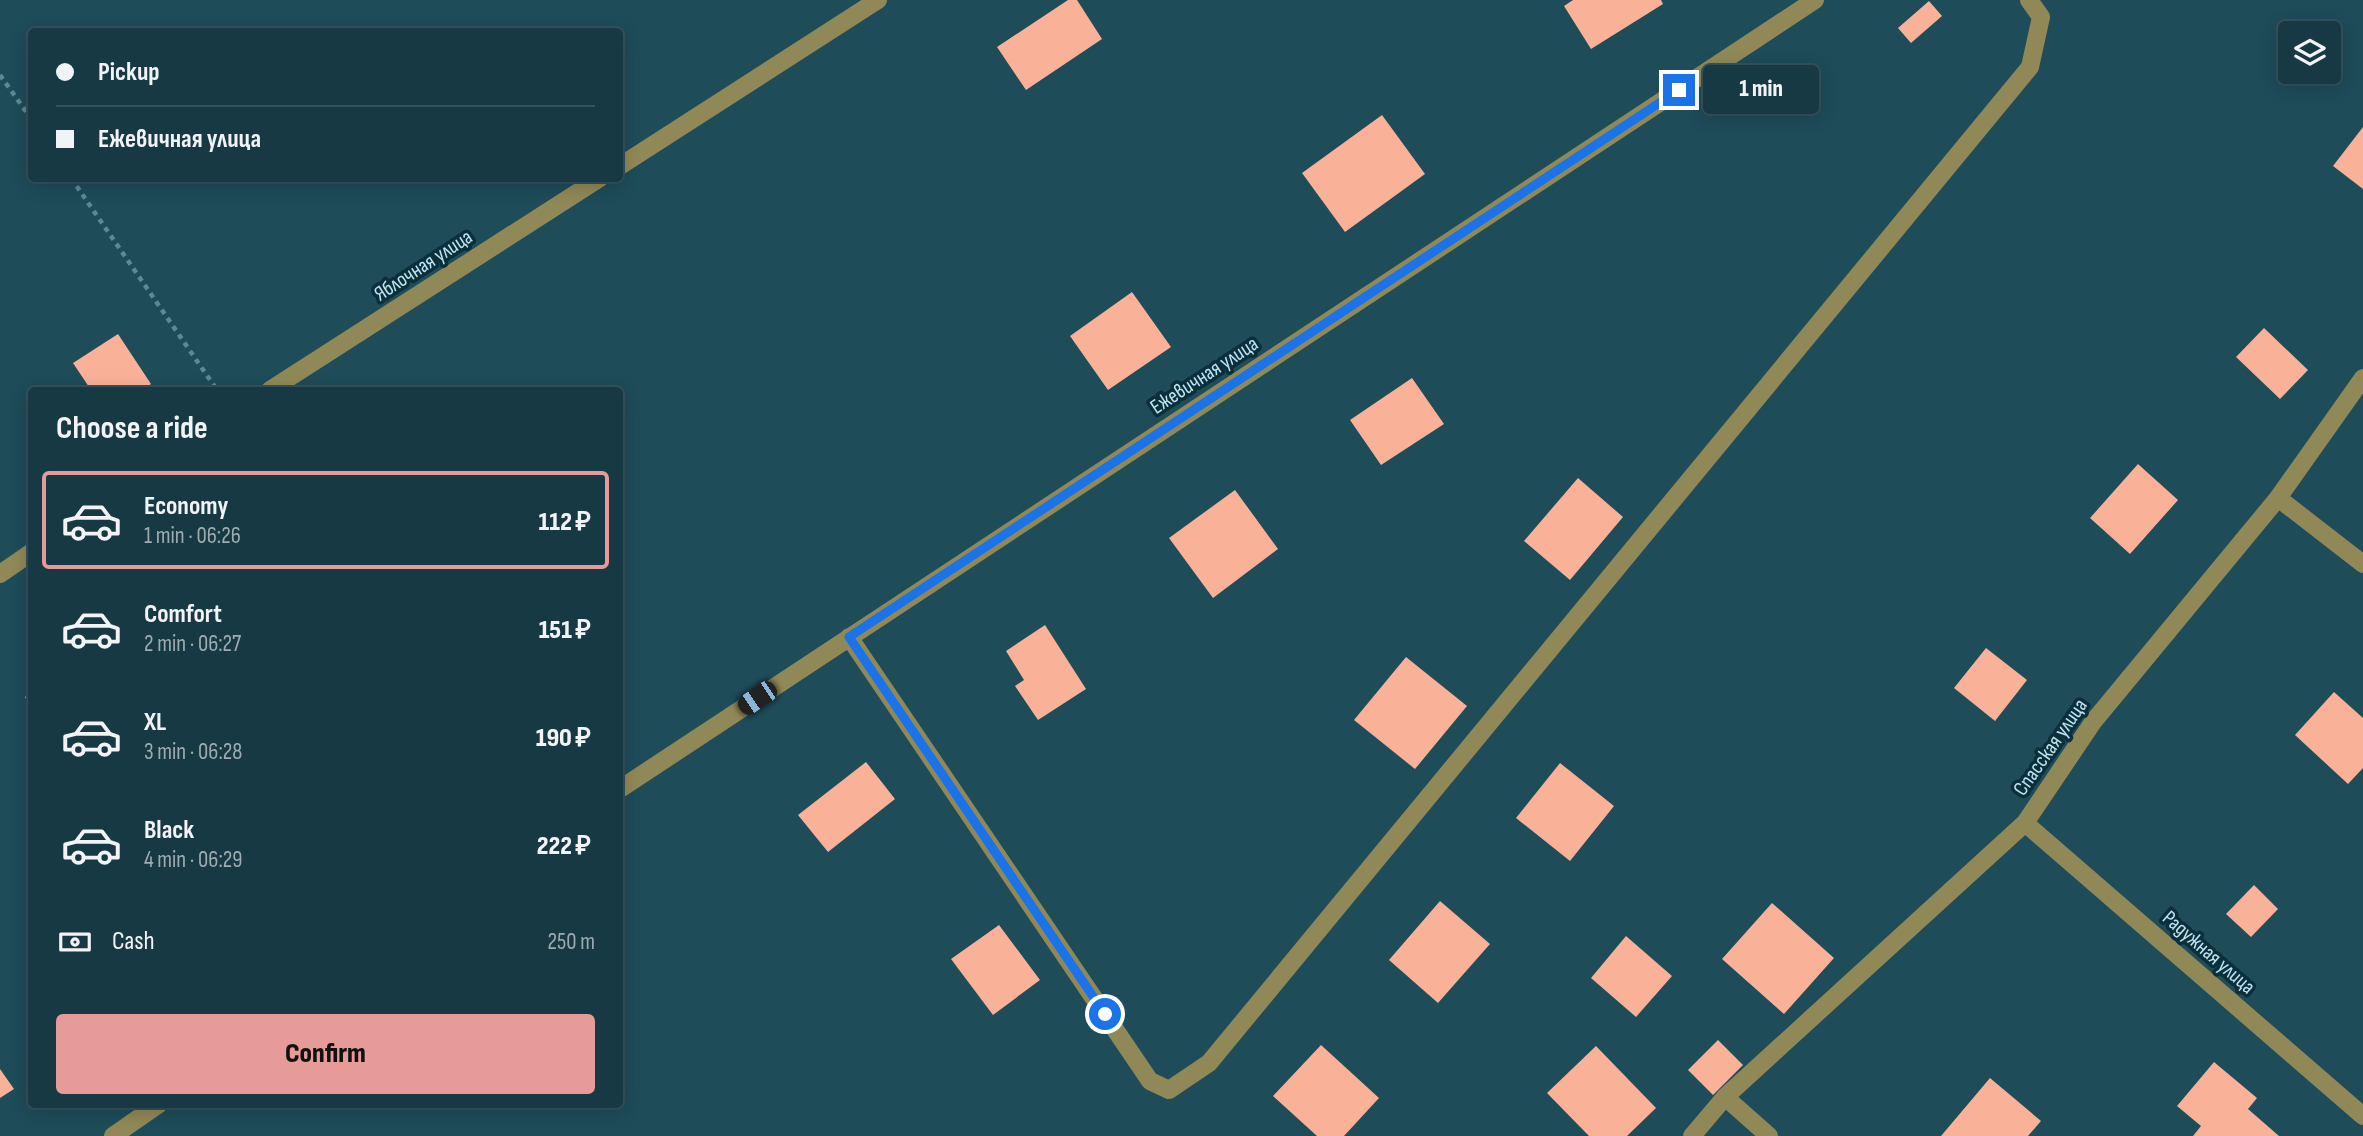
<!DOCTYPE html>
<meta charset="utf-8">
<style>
body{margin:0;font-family:"Sofia Sans Condensed",sans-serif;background:#23444e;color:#f1f3f6;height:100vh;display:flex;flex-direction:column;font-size:26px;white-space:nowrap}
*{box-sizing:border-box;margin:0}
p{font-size:23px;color:#9eacb2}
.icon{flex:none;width:38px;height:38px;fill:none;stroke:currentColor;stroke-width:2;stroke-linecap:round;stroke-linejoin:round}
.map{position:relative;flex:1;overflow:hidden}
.panel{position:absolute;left:28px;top:387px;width:595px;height:721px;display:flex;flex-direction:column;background:#163943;border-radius:7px;box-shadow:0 4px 18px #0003,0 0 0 2px #35535c}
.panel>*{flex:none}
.banner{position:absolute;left:28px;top:28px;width:595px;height:154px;border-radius:7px;box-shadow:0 4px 18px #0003,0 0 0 2px #35535c;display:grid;align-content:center;height:154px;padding:0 28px;background:#163943}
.controls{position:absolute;left:2278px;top:21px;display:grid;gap:14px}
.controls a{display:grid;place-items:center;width:63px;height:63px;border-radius:7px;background:#163943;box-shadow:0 4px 18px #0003,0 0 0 2px #35535c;font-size:35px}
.end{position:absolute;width:32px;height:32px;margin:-16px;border:9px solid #1a73e8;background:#fff;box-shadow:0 0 0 4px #fff}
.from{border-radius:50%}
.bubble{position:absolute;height:49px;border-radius:7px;background:#163943;box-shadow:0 4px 18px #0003,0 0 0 2px #35535c;font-size:23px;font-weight:800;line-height:49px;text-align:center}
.car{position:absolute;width:21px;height:42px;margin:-21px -10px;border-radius:9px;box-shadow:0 0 5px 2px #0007;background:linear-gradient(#222 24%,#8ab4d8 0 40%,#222 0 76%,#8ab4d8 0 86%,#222 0)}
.banner b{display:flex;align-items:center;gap:24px;height:66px;font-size:26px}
.banner b+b{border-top:2px solid #35535c}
.banner i{width:18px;height:18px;background:#f1f3f6}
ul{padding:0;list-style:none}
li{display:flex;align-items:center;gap:21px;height:98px;margin:0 14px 10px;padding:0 14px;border:4px solid transparent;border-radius:7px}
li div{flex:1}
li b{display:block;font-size:26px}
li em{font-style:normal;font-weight:800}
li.current{border-color:#e69b98}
li>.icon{width:63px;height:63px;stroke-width:1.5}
h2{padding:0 28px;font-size:32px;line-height:84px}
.pay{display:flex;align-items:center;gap:18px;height:77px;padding:0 28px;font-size:26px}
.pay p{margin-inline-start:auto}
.button{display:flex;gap:14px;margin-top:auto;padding:14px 28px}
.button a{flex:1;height:80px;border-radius:7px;background:#e69b98;color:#111;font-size:28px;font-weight:800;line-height:80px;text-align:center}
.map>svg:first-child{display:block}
</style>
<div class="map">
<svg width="2363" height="1136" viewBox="0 0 2363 1136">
<rect width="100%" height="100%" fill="#1e4c59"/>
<path fill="#f9b197" d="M1068,0H1077L1102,39L1026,90L997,47Z
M1573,0H1661L1663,4L1591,49L1564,6Z
M1929,1L1942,16L1911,43L1898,28Z
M1382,115L1425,174L1345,232L1302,173Z
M2363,127V189L2333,166Z
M1132,292L1171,347L1108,390L1070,336Z
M2264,328L2308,370L2280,399L2236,357Z
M118,334L151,384L142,390H91L73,363Z
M1412,378L1444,424L1381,465L1350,420Z
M2138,464L2178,500L2130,554L2090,518Z
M1578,478L1623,517L1570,580L1524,541Z
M1235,490L1278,549L1213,598L1169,538Z
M1045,625L1086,689L1038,720L1015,686L1024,680L1006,651Z
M1986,648L2027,680L1995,721L1954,688Z
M1406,657L1467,706L1415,769L1354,720Z
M2334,692L2363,718V768L2348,784L2295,735Z
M32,693V708L25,697Z
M866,762L895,799L828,852L798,815Z
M1560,763L1614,806L1570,861L1516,818Z
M2254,885L2278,909L2251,937L2226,914Z
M1440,901L1490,944L1438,1003L1389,960Z
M1772,903L1834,958L1784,1014L1722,959Z
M999,925L1040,980L993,1015L951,959Z
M1626,936L1672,976L1636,1017L1591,978Z
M1718,1040L1743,1065L1713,1095L1688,1070Z
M1321,1045L1379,1098L1344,1136H1317L1273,1096Z
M1596,1046L1656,1108L1627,1136H1589L1547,1093Z
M2214,1062L2257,1098L2248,1109L2279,1136H2193L2201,1126L2177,1106Z
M0,1069L14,1089L0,1098Z
M1990,1078L2041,1121L2028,1136H1941Z"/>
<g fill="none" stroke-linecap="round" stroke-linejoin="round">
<path stroke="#5d8996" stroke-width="4.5" stroke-dasharray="5 5" stroke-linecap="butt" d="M0,75L32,120
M71,178L217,390"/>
<path stroke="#908856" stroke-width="18" d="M620,166L878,0
M270,390L600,178
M2278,498L2363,564
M0,574L32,552
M849,637L1150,1081L1169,1090L1209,1063L2030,67L2041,17L2029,0
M620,789L1815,0
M2025,823L2363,1116
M1725,1097L1769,1136
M113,1136L159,1104
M1692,1136L1725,1097L2025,823L2093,722L2278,498L2363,378"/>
</g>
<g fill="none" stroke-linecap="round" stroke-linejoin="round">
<path stroke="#1a73e8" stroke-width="9" d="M1105,1014L849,637L1679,90"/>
</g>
<g text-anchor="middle" stroke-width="7" stroke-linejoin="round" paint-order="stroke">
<g font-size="21" fill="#bde5f2" stroke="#0b303b">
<text transform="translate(423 265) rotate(-33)" y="7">Яблочная улица</text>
<text transform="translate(1204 375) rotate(-33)" y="7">Ежевичная улица</text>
<text transform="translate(2050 747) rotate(-55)" y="7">Спасская улица</text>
<text transform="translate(2209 952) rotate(41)" y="7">Радужная улица</text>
</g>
</g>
</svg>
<div class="controls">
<a><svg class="icon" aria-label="layers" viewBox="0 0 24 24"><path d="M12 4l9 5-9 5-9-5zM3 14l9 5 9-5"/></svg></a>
</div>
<i class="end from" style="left:1105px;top:1014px"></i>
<i class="end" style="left:1679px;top:90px"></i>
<div class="bubble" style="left:1703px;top:65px;width:116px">1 min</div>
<i class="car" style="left:757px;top:698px;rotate:236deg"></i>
<div class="banner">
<b><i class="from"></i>Pickup</b>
<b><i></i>Ежевичная улица</b>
</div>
<section class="panel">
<h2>Choose a ride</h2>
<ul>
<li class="current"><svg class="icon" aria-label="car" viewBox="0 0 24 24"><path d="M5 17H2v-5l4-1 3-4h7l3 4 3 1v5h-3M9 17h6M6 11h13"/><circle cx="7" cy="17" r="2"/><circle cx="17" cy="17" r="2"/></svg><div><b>Economy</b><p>1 min · 06:26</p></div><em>112 ₽</em></li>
<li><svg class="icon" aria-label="car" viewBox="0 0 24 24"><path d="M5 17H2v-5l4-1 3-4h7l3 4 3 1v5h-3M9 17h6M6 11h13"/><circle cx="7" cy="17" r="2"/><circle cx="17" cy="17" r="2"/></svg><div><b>Comfort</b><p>2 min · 06:27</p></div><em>151 ₽</em></li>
<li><svg class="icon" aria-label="car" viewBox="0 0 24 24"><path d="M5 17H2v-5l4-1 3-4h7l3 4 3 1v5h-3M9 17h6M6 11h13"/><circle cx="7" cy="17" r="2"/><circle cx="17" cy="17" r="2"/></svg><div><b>XL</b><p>3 min · 06:28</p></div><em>190 ₽</em></li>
<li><svg class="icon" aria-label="car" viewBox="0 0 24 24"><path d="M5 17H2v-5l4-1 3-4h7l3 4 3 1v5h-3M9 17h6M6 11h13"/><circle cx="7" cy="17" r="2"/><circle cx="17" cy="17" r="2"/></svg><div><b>Black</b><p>4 min · 06:29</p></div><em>222 ₽</em></li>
</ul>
<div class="pay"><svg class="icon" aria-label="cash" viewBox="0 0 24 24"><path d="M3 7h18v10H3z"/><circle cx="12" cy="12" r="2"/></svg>Cash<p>250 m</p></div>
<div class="button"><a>Confirm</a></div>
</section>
</div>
